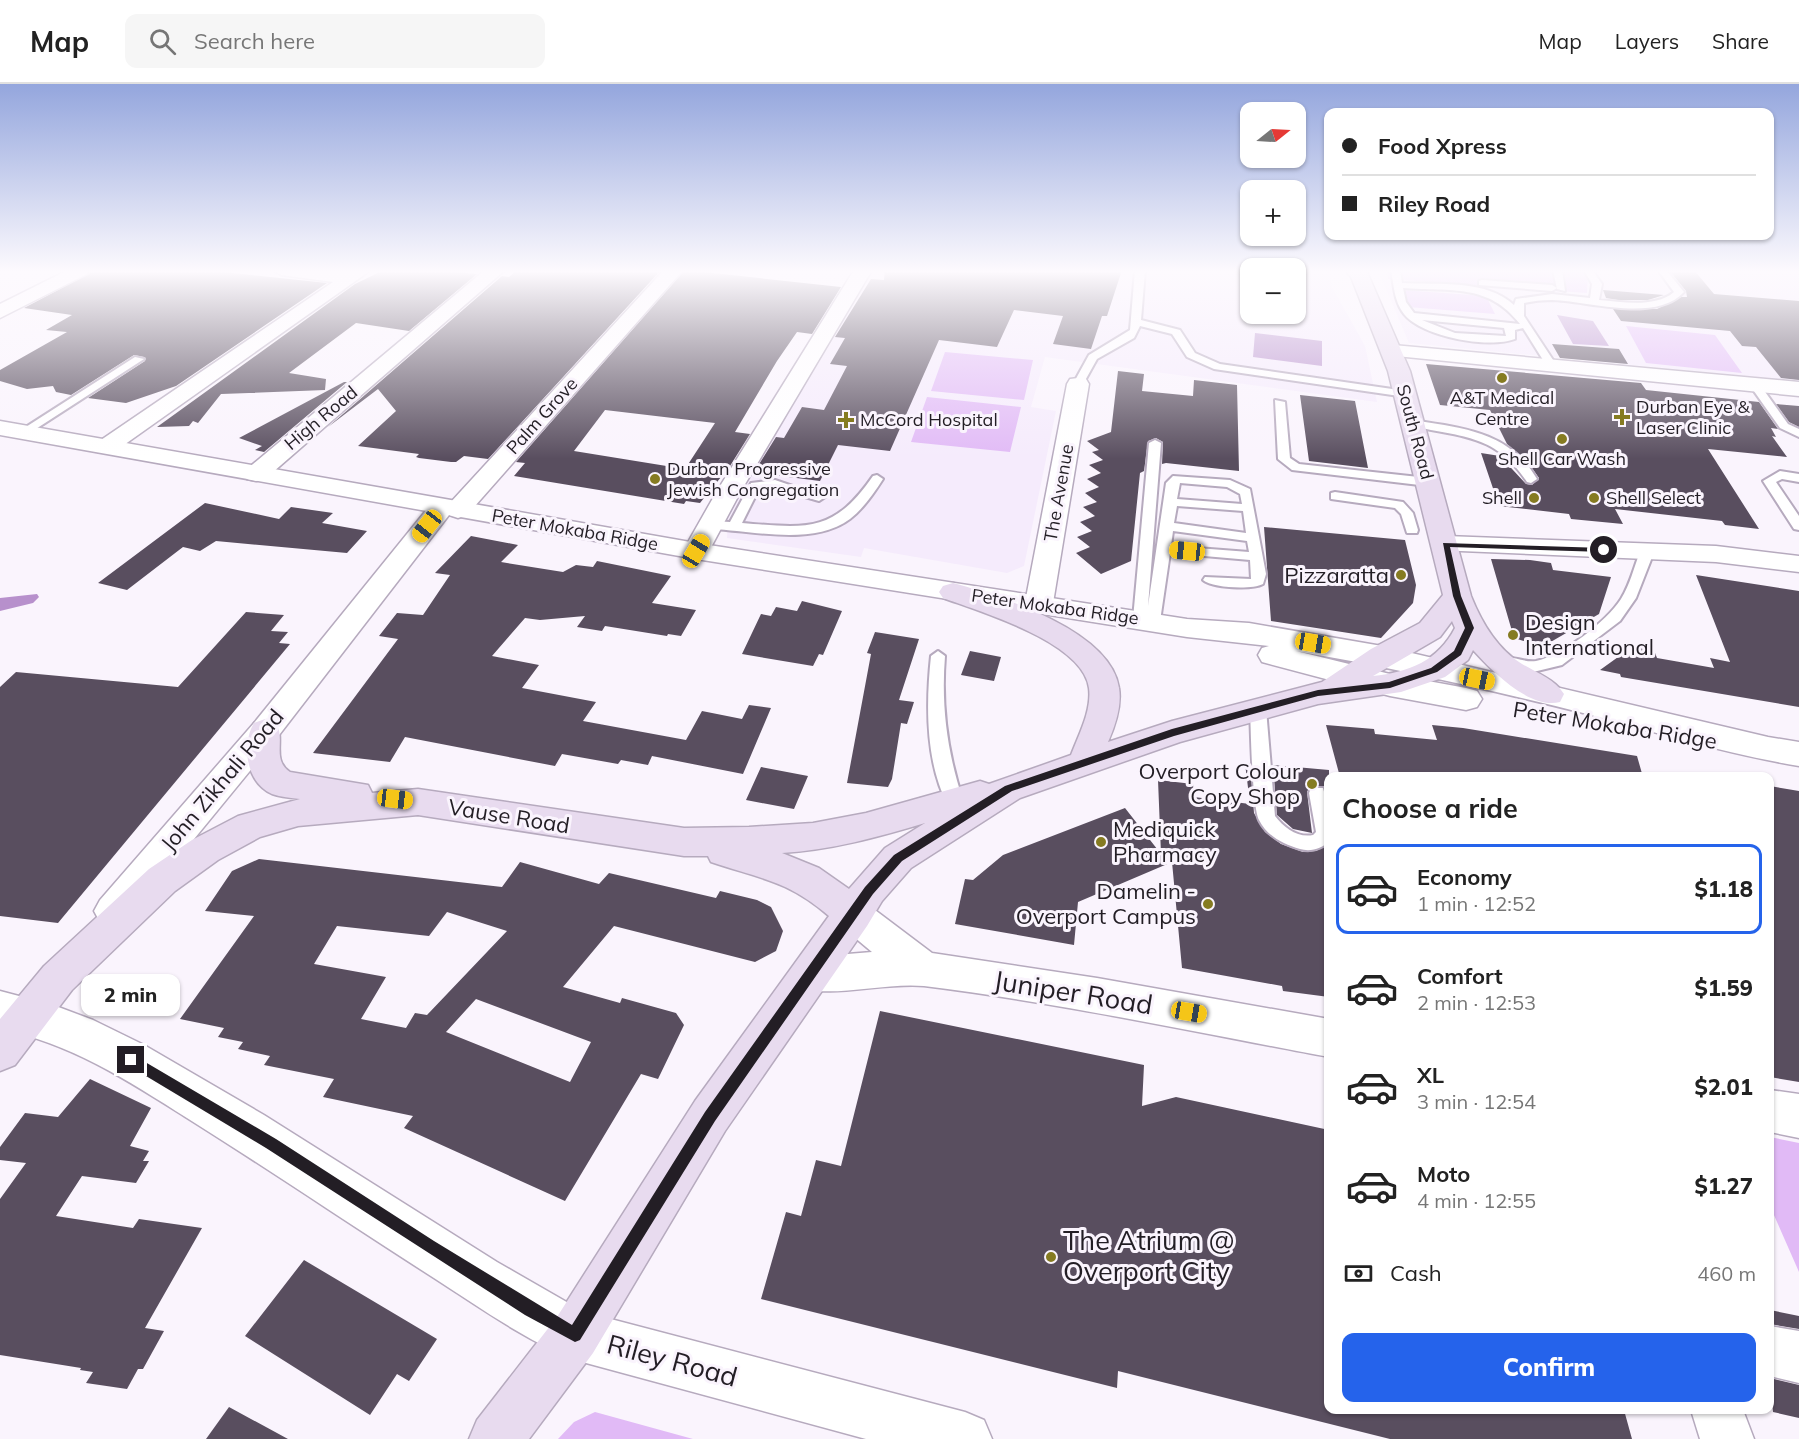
<!DOCTYPE html>
<meta charset="utf-8">
<style>
body{margin:0;font-family:Mulish,sans-serif;background:#f6f6f6;color:#222;height:100vh;display:flex;flex-direction:column;font-size:22px;white-space:nowrap}
*{box-sizing:border-box;margin:0}
p{font-size:20px;color:#767676}
.icon{flex:none;width:33px;height:33px;fill:none;stroke:currentColor;stroke-width:2;stroke-linecap:round;stroke-linejoin:round}
.map{position:relative;flex:1;overflow:hidden}
.panel{position:absolute;left:1324px;top:688px;width:450px;height:642px;display:flex;flex-direction:column;background:#fff;border-radius:12px;box-shadow:0 2px 4px #0004}
.panel>*{flex:none}
.top-card{position:absolute;left:1324px;top:24px;width:450px;height:132px;border-radius:12px;box-shadow:0 2px 4px #0004;display:grid;align-content:center;height:132px;padding:0 18px;background:#fff}
.needle{width:39px;rotate:72deg}
.controls{position:absolute;left:1240px;top:18px;display:grid;gap:12px}
.controls a{display:grid;place-items:center;width:66px;height:66px;border-radius:12px;background:#fff;box-shadow:0 2px 4px #0004;font-size:30px}
.end{position:absolute;width:27px;height:27px;margin:-14px;border:8px solid #231e25;background:#fff;box-shadow:0 0 0 3px #fff}
.from{border-radius:50%}
.bubble{position:absolute;height:42px;border-radius:12px;background:#fff;box-shadow:0 2px 4px #0004;font-size:20px;font-weight:800;line-height:42px;text-align:center}
.car{position:absolute;width:18px;height:36px;margin:-18px -9px;border-radius:8px;box-shadow:0 0 4px 2px #0007;background:linear-gradient(#f5c518 24%,#345 0 40%,#f5c518 0 76%,#345 0 86%,#f5c518 0)}
.top-card b{display:flex;align-items:center;gap:21px;height:57px;font-size:22px}
.top-card b+b{border-top:2px solid #e0e0e0}
.top-card i{width:15px;height:15px;background:#222}
ul{padding:0;list-style:none}
li{display:flex;align-items:center;gap:18px;height:90px;margin:0 12px 9px;padding:0 6px;border:3px solid transparent;border-radius:12px}
li div{flex:1}
li b{display:block;font-size:22px}
li em{font-style:normal;font-weight:800}
li.current{border-color:#2563eb}
li>.icon{width:54px;height:54px;stroke-width:1.5}
h2{padding:0 18px;font-size:27px;line-height:72px}
.pay{display:flex;align-items:center;gap:15px;height:66px;padding:0 18px;font-size:22px}
.pay p{margin-inline-start:auto}
.primary-button{display:flex;gap:12px;margin-top:auto;padding:12px 18px}
.primary-button a{flex:1;height:69px;border-radius:12px;background:#2563eb;color:#fff;font-size:24px;font-weight:800;line-height:69px;text-align:center}
header{display:flex;align-items:center;gap:36px;box-sizing:border-box;height:84px;padding:0 30px;background:#fff;border-bottom:2px solid #e0e0e0}
header strong{font-size:28px}
nav{display:flex;gap:33px;margin-inline-start:auto;font-size:21px}
.search{width:420px;height:54px;background:#f6f6f6;display:flex;align-items:center;gap:15px;box-sizing:border-box;padding:0 21px;border-radius:12px;color:#767676;font-size:22px}
.map>svg:first-child{display:block}
</style>
<header>
<strong>Map</strong>
<div class="search"><svg class="icon" aria-label="search" viewBox="0 0 24 24"><circle cx="10" cy="10" r="6"/><path d="M15 15l6 6"/></svg>Search here</div>
<nav><a>Map</a><a>Layers</a><a>Share</a></nav>
</header>
<div class="map">
<svg width="1799" height="1355" viewBox="0 0 1799 1355">
<rect width="100%" height="100%" fill="#faf4fd"/>
<path fill="#f5ebfc" d="M874,186H1251V230H1296V186H1329L1332,203L1365,262L1377,318L1045,273L1031,323L1056,327L1024,482L1007,489L864,464L861,473L727,454L728,430Z
M1378,186H1799V297L1409,259Z"/>
<path fill="#e1baf6" d="M1387,186H1585L1588,190L1587,209L1388,195Z
M1402,206L1486,212L1495,230L1408,223Z
M1626,242L1715,251L1742,289L1646,279Z
M945,268L1033,276L1024,316L931,307Z
M927,313L1021,323L1010,368L911,358Z
M1770,1053L1799,1059V1188L1770,1122Z
M595,1328L693,1355H558L574,1338Z"/>
<path fill="#b790cc" d="M1557,231L1593,237L1609,262L1573,260Z
M1255,249L1322,257V282L1253,273Z
M37,510L39,513L33,519L0,527V514Z"/>
<path fill="#594e5f" fill-rule="evenodd" d="M96,186H205L327,199L176,302L126,319L88,314L145,277L144,273L134,271L71,311L56,308L53,302L27,305L0,297V286L67,248L46,246L72,231L24,224Z
M384,186H434L477,190L409,247L356,239L289,289L326,295L325,306L221,310L198,339L193,337L189,342L157,343L355,200Z
M517,186L588,188L591,186H661L488,375L464,372L456,378H451L419,374L416,373L419,370L358,362L396,327L378,305L328,343L502,192L509,193Z
M685,186L841,203L812,250L797,248L777,277L735,348L750,350L730,382L700,419L686,417L684,420L514,392L525,379L516,378ZM605,326L715,339L685,385L574,367Z
M885,186H1122L1107,232H1102L1091,265L1053,260L1063,232L1014,226L997,263L939,256L890,367L838,361L820,397L773,391L775,388L756,385L776,353L784,354L802,323L824,326L847,282L830,280L845,254L835,253L871,195L884,196Z
M1669,186H1694L1714,210L1799,217V296L1781,294L1756,263L1742,262L1730,247L1621,237L1613,225H1657L1681,213H1687L1686,207Z
M1603,206L1664,211L1648,216H1618L1606,214Z
M1552,260L1619,265L1628,280L1560,274Z
M1426,280L1641,299L1646,306L1759,318L1778,345L1771,344L1776,353L1772,352L1787,373L1708,365L1759,445L1725,441L1722,437L1615,425L1623,440L1571,435L1569,430L1499,422L1481,369L1500,372L1526,400L1532,401L1539,394L1527,377L1507,360L1490,326L1440,321Z
M1118,287L1144,290L1142,307L1193,312L1194,296L1237,301L1239,387L1166,379L1162,380L1163,358L1156,354L1148,357L1144,387L1140,389L1131,477L1101,490L1076,469L1090,463L1077,453L1092,447L1080,438L1095,432L1083,423L1097,418L1085,409L1099,403L1087,395L1101,389L1089,381L1103,376L1092,368L1099,366L1087,357L1111,348Z
M344,298H347L264,368L255,366L262,362L239,354Z
M1300,311L1355,317L1368,384L1309,377Z
M1776,320L1799,322V343L1789,338Z
M205,419L279,435L291,423L333,429L322,439L367,447L347,469L216,457L200,467L183,463L127,506L98,499Z
M1264,443L1405,456L1416,501L1413,519L1381,554L1271,537Z
M471,452L518,461L501,478L563,488L576,481L593,483L597,477L671,492L652,519L696,526L681,552L668,550L667,552L605,542L602,547L577,543L585,532L540,536L525,534L492,572L539,581L522,604L596,618L583,637L686,656L702,627L742,635L749,621L771,624L743,690L652,672L648,681L621,676L618,680L562,670L555,682L405,653L390,678L313,669L398,555L379,552L397,529L423,531L450,491L435,489Z
M1491,475L1530,476L1551,479L1553,486L1611,493L1599,530L1542,563L1514,554Z
M1696,491L1799,507V623L1621,593L1620,590L1600,586L1639,558L1652,561L1657,574L1714,584L1710,574L1730,578Z
M802,517L842,527L823,571L819,570L813,582L742,570L761,530L771,532L776,523L797,527Z
M246,528L284,531L271,547L288,548L279,559L290,560L58,839L0,832V603L16,588L178,603Z
M875,548L919,555L899,616L914,618L907,640L901,639L892,695L888,703L847,699L871,570L867,569Z
M970,567L1001,573L994,597L961,591Z
M1326,641L1374,645L1375,650L1437,656L1432,641L1463,644L1637,672L1643,693H1340Z
M1245,679H1250L1254,729L1265,748L1281,760L1303,768L1316,767L1329,760V913L1283,907L1282,902L1182,884L1172,778L1078,818L1074,861L955,840L965,795L973,796L1003,771L1125,724L1161,770L1158,696L1193,700L1194,713L1250,720Z
M1273,681L1329,686V717L1324,702H1310L1307,708L1312,749L1293,745L1277,731Z
M761,683L808,692L794,725L746,716Z
M1770,702L1799,707V998L1770,993Z
M259,775L502,803L520,778L599,800L609,789L716,814L720,807L757,816L771,823L783,847L776,867L755,878L614,842L563,903L620,919L622,914L676,929L684,941L658,995L641,990L565,1117L404,1044L413,1032L323,1013L334,995L264,981L270,972L238,965L243,958L218,953L224,944L180,935L254,832L205,827L232,787ZM447,828L507,847L427,931L415,929L406,944L361,935L386,893L314,880L337,842L429,852ZM476,915L591,958L570,998L446,948Z
M880,927L1144,981L1142,1022L1176,1013L1329,1046V1326H1624L1632,1355H1390L1118,1287L1117,1304L761,1215L786,1128L801,1132L816,1076L841,1082Z
M90,995L151,1024L130,1062L149,1067L143,1077H149L136,1099L82,1092L56,1132L133,1144L139,1135L202,1144L145,1244L164,1247L143,1285H138L127,1305L86,1299L93,1288L80,1286L81,1284L0,1271V1115L26,1079L0,1076V1063L25,1029L58,1033Z
M304,1176L437,1255L409,1297L397,1290L370,1331L245,1252Z
M1770,1226L1799,1232V1245L1770,1240Z
M1770,1294L1799,1301V1334L1773,1328Z
M229,1323L288,1355H206Z"/>
<g fill="none" stroke-linecap="round" stroke-linejoin="round">
<defs>
<path id="service" d="M1135,186H1145L1141,236L1180,246L1195,269L1220,280L1406,307L1411,310L1406,313L1214,285L1187,273L1172,250L1140,242L1134,254L1097,275L1082,302H1074L1073,300L1089,271L1130,246Z
M1391,186H1400L1402,199C1439,201 1486,195 1514,221L1516,215L1552,210L1590,214L1592,200L1584,186H1592L1602,200L1599,216C1623,218 1655,224 1674,208L1658,186H1666L1684,208C1656,239 1588,217 1552,216C1542,216 1533,217 1524,219V232L1557,282L1552,285L1548,284L1523,244L1515,246V255C1489,265 1422,253 1404,230C1394,217 1394,202 1391,186ZM1403,204C1452,208 1488,199 1520,240L1414,229L1406,218ZM1422,236L1504,244L1506,252L1455,249Z
M1553,186H1562L1565,207L1557,205Z
M1482,196L1552,201L1557,204L1552,207L1479,201V197Z
M135,273L144,275L28,350L18,348Z
M1750,298H1758L1788,340L1799,345V353L1780,344L1749,300Z
M1275,316L1285,318L1290,374L1299,380L1428,394L1434,398L1428,402L1292,386L1278,375Z
M1412,336C1462,344 1509,347 1537,395L1531,399L1527,398C1494,348 1460,354 1408,341L1406,339Z
M1155,356L1161,359L1148,522L1166,399L1173,392L1230,396L1250,405L1266,490L1263,500C1252,506 1212,504 1203,496L1205,493L1251,495L1250,476L1170,469L1160,537L1153,542L1146,537L1135,538L1133,535L1149,359ZM1180,399L1227,403L1240,410L1242,420L1177,415ZM1177,422L1243,427L1246,449L1174,439ZM1173,447L1247,457L1249,468L1171,462Z
M1780,387L1799,390V398L1782,395L1776,398L1799,432V446L1794,445L1763,397Z
M877,391L883,395C874,409 864,424 850,435C814,462 754,447 712,445L706,441L712,437L730,438L751,399L775,396L825,413L819,417L774,404L759,405L742,439C806,444 833,450 873,392Z
M1335,408L1403,418L1413,429L1418,446L1417,449H1407L1401,430L1395,424L1331,415V409Z
M1647,464L1654,468L1636,514L1620,537L1562,581L1533,588L1500,582L1498,578L1500,574C1512,571 1524,579 1536,577C1562,572 1607,537 1621,515C1630,501 1634,483 1640,468Z
M938,567L945,572C941,622 947,668 963,716L960,721H948C925,678 926,619 931,572Z
M1258,619L1266,625L1275,732C1284,744 1298,754 1313,751L1316,748L1309,709L1311,704H1323L1329,726V757C1322,765 1310,768 1300,765C1283,760 1267,752 1259,736C1252,723 1251,645 1250,625Z"/>
<path id="minor" d="M68,186H90L87,190L0,234V220Z
M272,186L347,188L351,186H371L114,368H98L94,363L98,358L333,198L281,191Z
M485,186H505L265,395L256,397L247,395L244,390L247,385Z
M664,186H683L467,431L458,434L449,431L276,655L126,838L113,843L100,838L94,827L100,816L254,639L432,419L441,416L450,419Z
M854,186H872L741,407L709,467L705,473L696,475L687,473L683,467L717,407Z
M1393,261L1799,298V312L1386,271L1383,267L1386,263Z
M1078,294L1086,295L1089,300L1053,519L1049,525L1039,528L1029,525L1025,519L1067,300L1070,295Z
M1446,452L1716,462L1799,472V488L1716,478L1437,466L1433,460L1437,454Z
M854,815L867,820L932,869L1097,894L1329,935V973C1195,948 1060,919 924,902C885,898 830,915 797,903L791,891L797,879L811,873L872,868L841,842L835,831L841,820Z
M0,907L53,921L93,936L144,961L264,1031L497,1178L584,1228L965,1328L984,1336L992,1355H866L575,1276C525,1256 479,1223 434,1194C351,1141 270,1086 187,1034C127,996 70,959 0,945Z
M1770,1006L1799,1010V1054L1770,1048Z
M1770,1242L1799,1247V1299L1770,1292Z
M1691,1326H1743L1754,1355H1700Z"/>
<path id="tertiary" d="M0,337L696,459L1187,535L1249,539L1382,562L1768,653L1799,658V682C1727,670 1658,649 1587,630C1491,606 1394,584 1296,567L1390,590L1466,604L1477,607L1482,615L1477,623L1466,626L1390,612L1262,578L1258,571L1262,564L1269,562L1187,553L696,475L0,351Z"/>
<path id="secondary" d="M1345,186H1365L1368,190L1410,287L1471,512C1481,537 1496,563 1519,578C1534,588 1555,595 1564,610L1560,618C1530,626 1492,587 1473,566L1468,576L1445,593L1401,608L1318,620L1180,658L1020,714L911,784L882,817L867,842L725,1047L593,1269L529,1355H469L477,1336L557,1233L695,1017L829,832C787,796 761,795 711,778L708,772H684L418,731L298,742L260,753L218,776L175,807L72,906L15,981L0,987V935L44,882L149,785L192,756L238,732L300,715C291,714 281,713 272,710C246,698 241,661 254,639L265,635L276,639C286,656 271,675 290,688L368,701L372,709L418,705L684,744L749,743L813,739L866,729L980,697L989,700L1071,671C1079,650 1092,626 1089,604C1083,558 981,528 943,514L939,508L943,502L953,499C1001,512 1111,547 1119,604C1122,622 1115,642 1108,658L1172,637L1322,598L1371,565L1420,539L1443,511L1388,287L1351,193ZM1452,537L1455,544C1438,577 1409,588 1373,592L1440,553ZM925,739L885,764L849,805L819,784L782,769C832,766 878,753 925,739Z"/>
</defs>
<use href="#service" stroke="#b6aabe" stroke-width="4"/>
<use href="#minor" stroke="#b6aabe" stroke-width="3"/>
<use href="#tertiary" stroke="#b6aabe" stroke-width="3"/>
<use href="#secondary" stroke="#b6aabe" stroke-width="3"/>
<use href="#service" fill="#fff" fill-rule="evenodd"/>
<use href="#minor" fill="#fff" fill-rule="evenodd"/>
<use href="#tertiary" fill="#fff" fill-rule="evenodd"/>
<use href="#secondary" fill="#e8dbef" fill-rule="evenodd"/>
</g>
<linearGradient id="sky" x2="0" y2="1"><stop stop-color="#94a6dd"/><stop offset="0.5" stop-color="#fdfafe"/><stop offset="1" stop-color="#fdfafe" stop-opacity="0"/></linearGradient>
<rect width="1799" height="375" fill="url(#sky)"/>
<path fill="#231e25" d="M1443,459L1604,464L1608,466L1604,468L1450,463L1461,512L1474,544L1461,571L1437,588L1390,604L1318,612L1174,652L1012,707L902,777L873,810L715,1037L580,1256L575,1258L525,1231L266,1064L126,980L124,976L126,972H135L276,1055L434,1157L572,1241L705,1028L865,803L894,771L1005,702L1172,645L1318,606L1389,598L1431,584L1454,567L1465,544L1453,512Z"/>
<g fill="#857b21" stroke="#faf4fd" stroke-width="2">
<circle cx="1502" cy="294" r="6"/>
<path d="M1619 324h6v6h6v6h-6v6h-6v-6h-6v-6h6z"/>
<path d="M843 327h6v6h6v6h-6v6h-6v-6h-6v-6h6z"/>
<circle cx="1562" cy="355" r="6"/>
<circle cx="655" cy="395" r="6"/>
<circle cx="1534" cy="414" r="6"/>
<circle cx="1594" cy="414" r="6"/>
<circle cx="1401" cy="491" r="6"/>
<circle cx="1513" cy="551" r="6"/>
<circle cx="1312" cy="700" r="6"/>
<circle cx="1101" cy="758" r="6"/>
<circle cx="1208" cy="820" r="6"/>
<circle cx="1051" cy="1173" r="6"/>
</g>
<g text-anchor="middle" stroke-width="6" stroke-linejoin="round" paint-order="stroke">
<g font-size="18" fill="#231e25" stroke="#faf4fd" text-anchor="start">
<text x="1502" y="320" text-anchor="middle">A&amp;T Medical<tspan x="1502" dy="21">Centre</tspan></text>
<text x="1636" y="329">Durban Eye &amp;<tspan x="1636" dy="21">Laser Clinic</tspan></text>
<text x="860" y="342">McCord Hospital</text>
<text x="1562" y="381" text-anchor="middle">Shell Car Wash</text>
<text x="667" y="391">Durban Progressive<tspan x="667" dy="21">Jewish Congregation</tspan></text>
<text x="1522" y="420" text-anchor="end">Shell</text>
<text x="1606" y="420">Shell Select</text>
</g>
<g font-size="18" fill="#231e25" stroke="#faf4fd">
<text transform="translate(542 332) rotate(-48)" y="6">Palm Grove</text>
<text transform="translate(321 334) rotate(-40)" y="6">High Road</text>
<text transform="translate(1415 348) rotate(75)" y="6">South Road</text>
<text transform="translate(1059 409) rotate(-80)" y="6">The Avenue</text>
<text transform="translate(575 446) rotate(10)" y="6">Peter Mokaba Ridge</text>
<text transform="translate(1055 523) rotate(8)" y="6">Peter Mokaba Ridge</text>
</g>
<g font-size="22" fill="#231e25" stroke="#faf4fd" text-anchor="end">
<text x="1389" y="499">Pizzaratta</text>
<text x="1525" y="546" text-anchor="start">Design<tspan x="1525" dy="25">International</tspan></text>
<text x="1300" y="695">Overport Colour<tspan x="1300" dy="25">Copy Shop</tspan></text>
<text x="1113" y="753" text-anchor="start">Mediquick<tspan x="1113" dy="25">Pharmacy</tspan></text>
<text x="1196" y="815">Damelin -<tspan x="1196" dy="25">Overport Campus</tspan></text>
</g>
<g font-size="22" fill="#231e25" stroke="#faf4fd">
<text transform="translate(1615 641) rotate(9)" y="8">Peter Mokaba Ridge</text>
<text transform="translate(222 696) rotate(-50)" y="8">John Zikhali Road</text>
<text transform="translate(509 732) rotate(9)" y="8">Vause Road</text>
</g>
<g font-size="27" fill="#231e25" stroke="#faf4fd">
<text transform="translate(1073 909) rotate(9)" y="9">Juniper Road</text>
<text transform="translate(672 1277) rotate(15)" y="9">Riley Road</text>
</g>
<g font-size="27" fill="#231e25" stroke="#faf4fd" text-anchor="start">
<text x="1063" y="1166">The Atrium @<tspan x="1063" dy="31">Overport City</tspan></text>
</g>
</g>
</svg>
<div class="controls">
<a><svg class="needle" viewBox="-14 -14 28 28"><path d="M0-13l5 13h-10z" fill="#e53935"/><path d="M0 13l5-13h-10z" fill="#767676"/></svg></a>
<a>+</a>
<a>−</a>
</div>
<i class="end from" style="left:1604px;top:466px"></i>
<i class="end" style="left:131px;top:976px"></i>
<div class="bubble" style="left:81px;top:890px;width:99px">2 min</div>
<i class="car" style="left:427px;top:442px;rotate:218deg"></i>
<i class="car" style="left:696px;top:467px;rotate:31deg"></i>
<i class="car" style="left:1187px;top:467px;rotate:276deg"></i>
<i class="car" style="left:1313px;top:559px;rotate:99deg"></i>
<i class="car" style="left:1477px;top:595px;rotate:102deg"></i>
<i class="car" style="left:395px;top:715px;rotate:97deg"></i>
<i class="car" style="left:1189px;top:928px;rotate:100deg"></i>
<div class="top-card">
<b><i class="from"></i>Food Xpress</b>
<b><i></i>Riley Road</b>
</div>
<section class="panel">
<h2>Choose a ride</h2>
<ul>
<li class="current"><svg class="icon" aria-label="car" viewBox="0 0 24 24"><path d="M5 17H2v-5l4-1 3-4h7l3 4 3 1v5h-3M9 17h6M6 11h13"/><circle cx="7" cy="17" r="2"/><circle cx="17" cy="17" r="2"/></svg><div><b>Economy</b><p>1 min · 12:52</p></div><em>$1.18</em></li>
<li><svg class="icon" aria-label="car" viewBox="0 0 24 24"><path d="M5 17H2v-5l4-1 3-4h7l3 4 3 1v5h-3M9 17h6M6 11h13"/><circle cx="7" cy="17" r="2"/><circle cx="17" cy="17" r="2"/></svg><div><b>Comfort</b><p>2 min · 12:53</p></div><em>$1.59</em></li>
<li><svg class="icon" aria-label="car" viewBox="0 0 24 24"><path d="M5 17H2v-5l4-1 3-4h7l3 4 3 1v5h-3M9 17h6M6 11h13"/><circle cx="7" cy="17" r="2"/><circle cx="17" cy="17" r="2"/></svg><div><b>XL</b><p>3 min · 12:54</p></div><em>$2.01</em></li>
<li><svg class="icon" aria-label="car" viewBox="0 0 24 24"><path d="M5 17H2v-5l4-1 3-4h7l3 4 3 1v5h-3M9 17h6M6 11h13"/><circle cx="7" cy="17" r="2"/><circle cx="17" cy="17" r="2"/></svg><div><b>Moto</b><p>4 min · 12:55</p></div><em>$1.27</em></li>
</ul>
<div class="pay"><svg class="icon" aria-label="cash" viewBox="0 0 24 24"><path d="M3 7h18v10H3z"/><circle cx="12" cy="12" r="2"/></svg>Cash<p>460 m</p></div>
<div class="primary-button"><a>Confirm</a></div>
</section>
</div>
